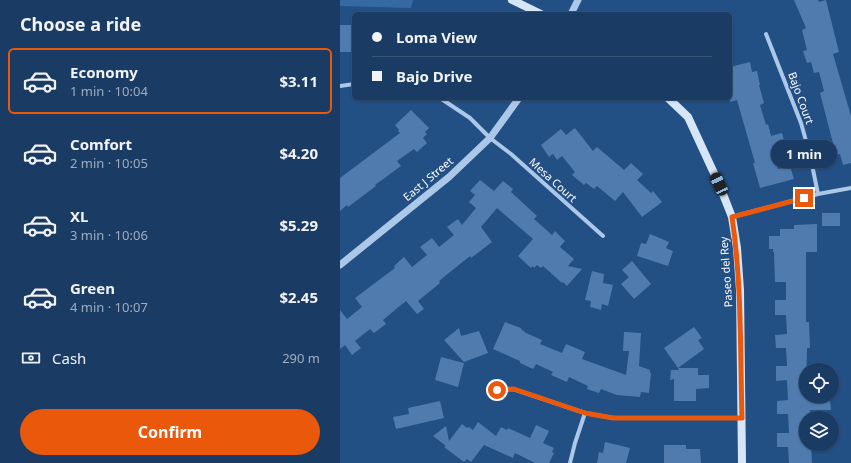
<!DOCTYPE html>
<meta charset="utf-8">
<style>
body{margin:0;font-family:"Noto Sans",sans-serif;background:#27466c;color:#f1f3f6;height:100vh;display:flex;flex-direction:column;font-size:15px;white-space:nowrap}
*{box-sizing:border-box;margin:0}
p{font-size:13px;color:#9fadbe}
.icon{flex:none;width:22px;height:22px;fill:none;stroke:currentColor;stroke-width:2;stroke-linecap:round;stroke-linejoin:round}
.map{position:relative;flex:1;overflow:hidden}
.drawer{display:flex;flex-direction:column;background:#1a3b63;width:340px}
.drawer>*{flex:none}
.banner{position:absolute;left:12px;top:12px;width:380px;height:88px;border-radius:6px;box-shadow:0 1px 3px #0004,0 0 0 1px #385578;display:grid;align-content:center;height:88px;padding:0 20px;background:#1a3b63}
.buttons{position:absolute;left:459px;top:363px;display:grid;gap:8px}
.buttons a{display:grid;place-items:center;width:40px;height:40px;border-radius:50%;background:#1a3b63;box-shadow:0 1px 3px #0004,0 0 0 1px #385578;font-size:20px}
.end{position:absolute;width:18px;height:18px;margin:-9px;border:5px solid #ea580c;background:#fff;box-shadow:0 0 0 2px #fff}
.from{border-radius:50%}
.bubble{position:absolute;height:28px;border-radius:14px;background:#1a3b63;box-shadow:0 1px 3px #0004,0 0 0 1px #385578;font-size:13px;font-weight:700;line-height:28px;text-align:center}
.car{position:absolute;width:12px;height:24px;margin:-12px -6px;border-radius:5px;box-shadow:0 0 3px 1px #0007;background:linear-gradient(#222 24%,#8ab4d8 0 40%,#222 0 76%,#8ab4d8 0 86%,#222 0)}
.banner b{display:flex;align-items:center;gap:14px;height:38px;font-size:15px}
.banner b+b{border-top:1px solid #385578}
.banner i{width:10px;height:10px;background:#f1f3f6}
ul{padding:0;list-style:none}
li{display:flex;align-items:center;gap:12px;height:66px;margin:0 8px 6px;padding:0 12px;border:2px solid transparent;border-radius:6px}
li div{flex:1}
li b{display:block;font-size:15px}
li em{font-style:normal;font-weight:700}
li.current{border-color:#ea580c}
li>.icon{width:36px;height:36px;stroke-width:1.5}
h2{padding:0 20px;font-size:18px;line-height:48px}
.pay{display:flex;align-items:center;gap:10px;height:44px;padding:0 20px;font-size:15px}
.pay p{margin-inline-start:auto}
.primary-button{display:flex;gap:8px;margin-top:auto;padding:8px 20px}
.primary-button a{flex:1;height:46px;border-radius:24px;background:#ea580c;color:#fff;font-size:16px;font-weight:700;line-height:46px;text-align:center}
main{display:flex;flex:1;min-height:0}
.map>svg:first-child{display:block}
</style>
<main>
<section class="drawer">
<h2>Choose a ride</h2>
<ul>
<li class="current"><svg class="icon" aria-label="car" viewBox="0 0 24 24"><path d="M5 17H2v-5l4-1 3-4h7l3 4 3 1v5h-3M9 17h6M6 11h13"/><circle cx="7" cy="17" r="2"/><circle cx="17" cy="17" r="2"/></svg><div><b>Economy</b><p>1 min · 10:04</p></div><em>$3.11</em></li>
<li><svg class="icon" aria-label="car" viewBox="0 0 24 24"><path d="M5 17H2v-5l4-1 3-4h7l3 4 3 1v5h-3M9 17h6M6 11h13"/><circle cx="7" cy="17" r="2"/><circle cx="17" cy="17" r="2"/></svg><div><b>Comfort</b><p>2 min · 10:05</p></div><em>$4.20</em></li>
<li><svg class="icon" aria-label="car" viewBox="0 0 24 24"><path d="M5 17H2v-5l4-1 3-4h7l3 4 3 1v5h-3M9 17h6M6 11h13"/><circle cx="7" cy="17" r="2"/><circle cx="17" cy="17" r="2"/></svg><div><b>XL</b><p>3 min · 10:06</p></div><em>$5.29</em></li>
<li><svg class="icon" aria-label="car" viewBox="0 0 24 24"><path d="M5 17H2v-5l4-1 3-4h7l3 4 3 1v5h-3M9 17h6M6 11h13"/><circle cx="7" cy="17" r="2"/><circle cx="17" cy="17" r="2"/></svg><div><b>Green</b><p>4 min · 10:07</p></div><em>$2.45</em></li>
</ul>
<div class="pay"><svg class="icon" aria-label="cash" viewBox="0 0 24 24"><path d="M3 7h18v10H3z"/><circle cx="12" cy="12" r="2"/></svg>Cash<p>290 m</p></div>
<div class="primary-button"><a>Confirm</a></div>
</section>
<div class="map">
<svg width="511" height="463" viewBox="0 0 511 463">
<rect width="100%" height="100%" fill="#224f84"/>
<path fill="#3669a1" d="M0,0H73L71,8L0,6Z"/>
<path fill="#4f7bae" d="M454,0H478L479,2L486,0L499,52L493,54L511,116V163L503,165L500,154L496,155L480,93L484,91L479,72L474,73L471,62L467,63L463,51L467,50L462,30L466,28Z
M0,25H14V52H0Z
M410,62L412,72L417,71L420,85H419L424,103L420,105L426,125L428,124L431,136L442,133L446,147L433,150L438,169L450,166L454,179L420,188L413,163H415L397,100L390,102V67Z
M71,110L89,128L85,132L87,134L83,138L87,143L77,152L74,149L57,161L61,166L35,185L36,186L8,207L7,205L0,211V178L60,133L58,131L59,130L55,125Z
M235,128L253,151L257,147L284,170L291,163L303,174L297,180L311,193L313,191L322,202L302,217L283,192L275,201L257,186L254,189L246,183L244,185L232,175L235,172L222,156L217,160L213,154L209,157L201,145L221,129L226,135Z
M140,180L154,191L163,181L173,189L171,192L197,216L194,219L212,235L215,231L225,241L220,247L234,259L228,266L242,269L227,286L223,282L222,283L203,266L201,268L197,265L194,268L193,266L191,268L178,256L193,239L157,208L141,227L152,242L131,258L130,256L99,281L100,283L78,301L84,309L77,314L66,301L43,320L46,324L34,333L30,329L15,341L21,348L12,355L5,345L0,349V310L7,319L22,307L15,298L55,268L54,266L64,257L72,267L87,255L80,247L92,238L99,247L114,235L107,227L118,219L122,225L136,208L129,202L135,195L130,191Z
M482,213H500V226H482Z
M477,224V252H466V322H469L470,348H467L466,396H476V400H490L491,410H470V414H466V444H471L472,463H449L448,447H437V433H449L448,414H437V401L448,400L447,380L436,381V366H447L446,348H436L435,335L447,334L446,315H435V300H446V282H435L434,252H433V249H429V236H440V229H454V225Z
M310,234L329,242L326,248L333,251L328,266L297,256L301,243L306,244Z
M292,261L311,284L294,299L281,284L289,277L282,270Z
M252,271L264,274L263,283L273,285L268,306L262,304L261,310L250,307L251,301L245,300Z
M165,322L181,328V329L186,333L202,340L200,344L222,353L226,344L245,352L242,359L286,375L289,351H283L284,332L301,333L299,366L310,370V373H311L309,393L301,392L300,397L277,395L261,389L259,393L247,389L248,386L229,377L227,382L211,375L213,372L196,364L193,369L180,363V361L153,349Z
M354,327L362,338L358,340L364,349L338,368L324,348Z
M119,328L121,336L139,331L148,353L124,362L104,340Z
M101,357L124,363L118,387L95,380Z
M338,368H358V375H369V388L356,389V401H334V379L330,380L331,370H339Z
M100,401L104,418L56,429L53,417L69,414L68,408Z
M138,422L156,436L161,427L167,430L168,428L190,438L196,425L209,431L203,443L214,448L212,452L214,453L209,463H195L175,453L173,458L144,445L131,462L127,459L124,462L104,447L106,446L93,436L106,426L109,441L122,424L127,428L129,427L133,430Z
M265,442L290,448L286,463H257L259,452L263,453Z
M324,445H346V449H360L361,463H324Z"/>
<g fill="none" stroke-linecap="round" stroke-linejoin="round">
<path stroke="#abc8e9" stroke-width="4" d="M426,34L461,123L470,155L478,194
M0,86L14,84
M100,98L130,118L150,138L171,154L263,236
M392,217L478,194L511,188
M157,391L173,389L245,413L273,418H402
M230,463L235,443L245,413"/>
<path stroke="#abc8e9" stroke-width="7" d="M231,14L238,0
M0,265L109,177L150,138L179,98"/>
<path stroke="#d6e5f7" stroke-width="8" d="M172,0L201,14
M328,98L348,117L379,184L392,217L397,248L400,290L402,463"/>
</g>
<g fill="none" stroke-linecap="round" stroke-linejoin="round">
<path stroke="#ea580c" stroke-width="5" d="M157,390L174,389L245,413L273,418H402C400,351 402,284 392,217L464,198"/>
</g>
<g text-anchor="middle" stroke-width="3" stroke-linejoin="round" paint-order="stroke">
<g font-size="11" fill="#fff" stroke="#224f84">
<text transform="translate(461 98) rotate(70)" y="4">Bajo Court</text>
<text transform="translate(88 179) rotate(-40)" y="4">East J Street</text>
<text transform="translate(213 180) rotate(42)" y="4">Mesa Court</text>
<text transform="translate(386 272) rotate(-94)" y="4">Paseo del Rey</text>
</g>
</g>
</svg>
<div class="buttons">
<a><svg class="icon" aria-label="locate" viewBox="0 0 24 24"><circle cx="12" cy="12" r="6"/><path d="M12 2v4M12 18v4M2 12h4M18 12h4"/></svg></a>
<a><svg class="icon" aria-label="layers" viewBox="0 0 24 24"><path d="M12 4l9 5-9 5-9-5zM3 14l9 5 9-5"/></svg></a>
</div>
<i class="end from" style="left:157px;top:390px"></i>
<i class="end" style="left:464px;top:198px"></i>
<div class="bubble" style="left:431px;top:140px;width:66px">1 min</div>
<i class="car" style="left:379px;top:184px;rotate:335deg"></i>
<div class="banner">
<b><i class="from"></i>Loma View</b>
<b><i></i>Bajo Drive</b>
</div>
</div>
</main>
